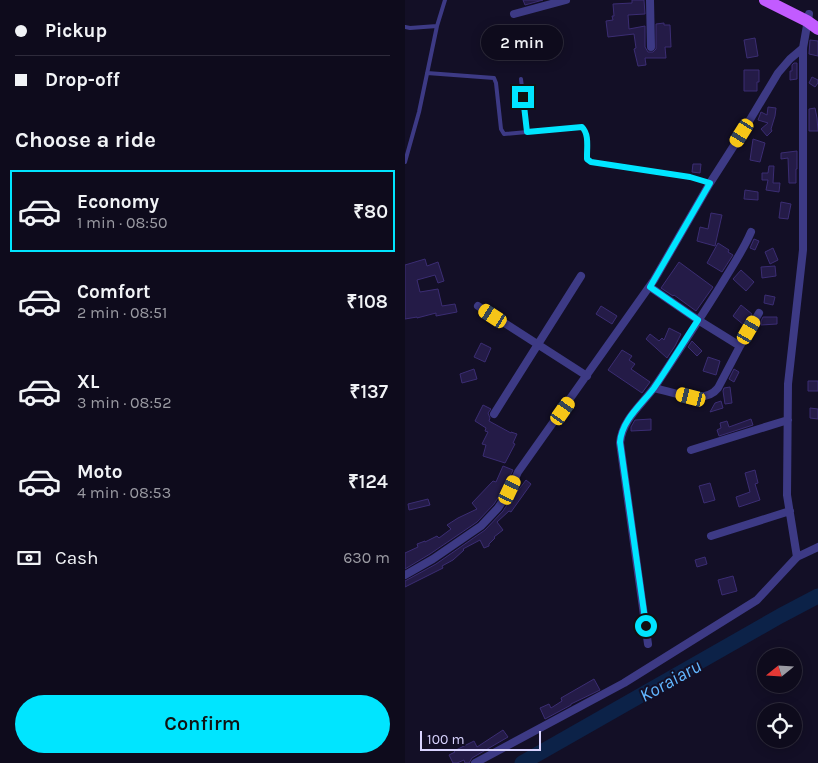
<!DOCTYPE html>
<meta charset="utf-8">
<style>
body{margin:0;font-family:Karla,sans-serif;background:#171425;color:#f1f3f6;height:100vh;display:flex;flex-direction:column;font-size:19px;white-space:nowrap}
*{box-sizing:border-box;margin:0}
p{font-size:16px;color:#9b9ba3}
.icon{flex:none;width:28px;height:28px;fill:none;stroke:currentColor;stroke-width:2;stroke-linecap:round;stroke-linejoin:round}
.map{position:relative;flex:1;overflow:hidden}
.drawer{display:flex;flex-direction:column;background:#0e0b1c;width:405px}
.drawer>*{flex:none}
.top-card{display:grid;align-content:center;height:110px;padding:0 15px;background:#0e0b1c}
.needle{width:32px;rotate:252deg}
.controls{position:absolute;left:352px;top:648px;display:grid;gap:10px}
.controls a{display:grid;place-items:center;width:45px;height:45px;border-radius:50%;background:#0e0b1c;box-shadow:0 2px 12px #0003,0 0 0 1px #2e2b3b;font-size:25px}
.scale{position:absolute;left:15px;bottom:12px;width:121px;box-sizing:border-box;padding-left:5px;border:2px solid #d9d4ff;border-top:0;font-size:14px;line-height:18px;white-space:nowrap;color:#d9d4ff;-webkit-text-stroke:4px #130f26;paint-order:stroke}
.end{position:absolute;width:22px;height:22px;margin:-11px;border:6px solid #00e5ff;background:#111;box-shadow:0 0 0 2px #111}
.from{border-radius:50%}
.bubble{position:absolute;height:35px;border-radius:18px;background:#0e0b1c;box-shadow:0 2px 12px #0003,0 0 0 1px #2e2b3b;font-size:16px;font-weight:600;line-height:35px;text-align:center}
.car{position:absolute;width:15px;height:30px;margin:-15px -8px;border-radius:6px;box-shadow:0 0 4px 1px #0007;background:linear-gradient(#f5c518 24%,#345 0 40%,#f5c518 0 76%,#345 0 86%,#f5c518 0)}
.top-card b{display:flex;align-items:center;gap:18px;height:48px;font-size:19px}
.top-card b+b{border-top:1px solid #2e2b3b}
.top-card i{width:12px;height:12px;background:#f1f3f6}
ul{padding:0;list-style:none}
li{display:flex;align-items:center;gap:15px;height:82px;margin:0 10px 8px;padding:0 5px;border:2px solid transparent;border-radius:0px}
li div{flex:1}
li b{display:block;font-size:19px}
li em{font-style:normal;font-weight:600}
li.on{border-color:#00e5ff}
li>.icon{width:45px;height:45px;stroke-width:1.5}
h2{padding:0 15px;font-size:22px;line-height:60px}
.pay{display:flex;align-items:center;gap:12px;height:55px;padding:0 15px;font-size:19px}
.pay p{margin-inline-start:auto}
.primary-button{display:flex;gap:10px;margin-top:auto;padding:10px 15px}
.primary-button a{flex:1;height:58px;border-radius:30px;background:#00e5ff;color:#111;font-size:20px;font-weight:600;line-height:58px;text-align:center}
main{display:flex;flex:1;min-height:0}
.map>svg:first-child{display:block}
</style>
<main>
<section class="drawer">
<div class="top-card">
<b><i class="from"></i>Pickup</b>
<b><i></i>Drop-off</b>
</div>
<h2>Choose a ride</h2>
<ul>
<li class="on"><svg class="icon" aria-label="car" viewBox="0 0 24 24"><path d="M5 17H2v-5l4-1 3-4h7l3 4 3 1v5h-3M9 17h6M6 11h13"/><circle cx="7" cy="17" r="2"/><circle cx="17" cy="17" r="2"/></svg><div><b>Economy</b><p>1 min · 08:50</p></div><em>₹80</em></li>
<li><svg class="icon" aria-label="car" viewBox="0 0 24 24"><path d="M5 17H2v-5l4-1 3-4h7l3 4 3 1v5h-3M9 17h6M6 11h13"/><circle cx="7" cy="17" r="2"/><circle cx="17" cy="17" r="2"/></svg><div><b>Comfort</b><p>2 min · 08:51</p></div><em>₹108</em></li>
<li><svg class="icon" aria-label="car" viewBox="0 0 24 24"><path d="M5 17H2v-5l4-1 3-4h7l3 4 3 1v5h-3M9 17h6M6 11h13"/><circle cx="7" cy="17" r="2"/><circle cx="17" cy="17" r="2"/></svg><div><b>XL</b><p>3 min · 08:52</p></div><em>₹137</em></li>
<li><svg class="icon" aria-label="car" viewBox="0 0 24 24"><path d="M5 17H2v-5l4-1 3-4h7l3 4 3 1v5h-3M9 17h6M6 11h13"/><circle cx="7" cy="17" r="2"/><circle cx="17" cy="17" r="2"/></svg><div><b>Moto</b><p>4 min · 08:53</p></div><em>₹124</em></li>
</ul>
<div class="pay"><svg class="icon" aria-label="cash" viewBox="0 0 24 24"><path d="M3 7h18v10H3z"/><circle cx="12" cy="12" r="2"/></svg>Cash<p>630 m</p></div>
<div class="primary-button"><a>Confirm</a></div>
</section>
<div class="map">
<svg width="413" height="763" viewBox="0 0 413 763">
<rect width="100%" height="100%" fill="#130f26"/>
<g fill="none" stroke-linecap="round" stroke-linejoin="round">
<path stroke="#0c2248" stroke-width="15" d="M117,763L375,616L413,596"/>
</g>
<path fill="#241b47" stroke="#3b2d73" d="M118,0H138L120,5Z
M227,0H239L240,14L223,15L224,29L240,26V47L243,52H248L251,49V24L259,23V25H265L266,47H260L261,58H240L241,65L233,66L229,49L231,48L229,34L203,37L201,21L208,20L207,16H209L208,4L227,3Z
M350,38L353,56L342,58L339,40Z
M405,40L413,41V56L404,54Z
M389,63H392V79L385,80V71H387V65Z
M339,70H354V82H352V91H339Z
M407,77L413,80V83L410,87L404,83Z
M363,107L371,108L370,116L366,129L367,131L362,136L356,129L363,123L353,120L356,112L362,115Z
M410,108L412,118L413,131H404V109Z
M348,139L360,143L355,162L345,160Z
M392,151V169H391V183H384L383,158L376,159V153Z
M288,164H296L295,173L287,172Z
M364,166H369L368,183H375L374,192L361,190L363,180H357V173H363Z
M340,190L353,192V200L339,199Z
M376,202L386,204L383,219L374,218Z
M306,213L317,215L310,246L292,241L295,227L303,229Z
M349,239L354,241L350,250L345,248Z
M313,243L324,250L323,252L328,255L317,272L302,263Z
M368,248L373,260L365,264L360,252Z
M20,259L22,266L33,262L39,281L33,283L30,275L12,280L15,292L33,289L37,306L50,304L52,312L31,316V313L12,318V317L0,319V265Z
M274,262L308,287L291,311L269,295L268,296L256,288Z
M370,266L371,276L357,278L356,267Z
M336,270L349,282L341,291L328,279Z
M360,295L370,297L368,305L359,303Z
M336,305L347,314L340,326L328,316Z
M196,306L212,316L207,324L191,314Z
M358,317H372V324L356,325V321Z
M264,328L276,334L270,346L262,358L241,339L245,334L254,341L257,338L259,340Z
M287,341L297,351L292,356L283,347Z
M76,343L86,348L80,362L69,357Z
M217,350L227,356L224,360L230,364L226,369L245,382L237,393L203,370Z
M303,357L315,361L311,375L298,371Z
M69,369L72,379L57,383L55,374Z
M329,369L334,372L329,382L324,379Z
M403,381H413V391H403Z
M325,387L327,403L320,404L318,391L319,388Z
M316,401L318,408L305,412L310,403Z
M78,405L86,409L83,413L85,418L84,421L106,433V432L112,434L108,443L110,444L100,463L78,456L81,445L77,444L83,432L80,431L81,428L70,421Z
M405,408L413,409V419L405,418Z
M246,419V430L226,431V427L230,420Z
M346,419L348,425L314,436L312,430L316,428L315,423L322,421L324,427Z
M98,466L108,470L100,487L89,504L72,522L25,554L0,569V553L13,547L12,544L20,541V542L32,536L34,538L46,529L42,525L53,518L72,509L67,503L88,481L91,482Z
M350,470L353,483L350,484L355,500L334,507L331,497L345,492L340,473Z
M121,480L126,484L106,512L104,511L92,522L98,530L89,537L90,538L84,544V546L79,548L75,540L58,549L59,550L48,560L37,566L38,568L0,587V581L31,564L80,530L98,511L111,491L112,492Z
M305,483L310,500L299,503L294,486Z
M23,499L25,505L4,510L3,504Z
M300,557L302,564L292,567L290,560Z
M328,576L332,591L317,595L313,580Z
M189,679L195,690L166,704V705L140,719L135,708L144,704L146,708L157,701L156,698Z
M98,730L103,737L67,758L64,763H60L59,760L52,763H48L44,755L50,752L49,751L69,741L72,747Z"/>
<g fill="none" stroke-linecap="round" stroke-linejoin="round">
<path stroke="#3d3a85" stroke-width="4" d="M0,27L5,28L32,26L40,0
M22,73L89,78L91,83L96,129L99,134L177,127C184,134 182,146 182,156V159L186,162L285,177L305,183
M116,79L122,131
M0,162L14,112L32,26"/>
<path stroke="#3d3a85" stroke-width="8" d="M245,0L246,47
M109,14L161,0
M245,287L293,320L335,346
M73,306L182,376
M249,388C268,392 299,406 313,388L335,346L354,313
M89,414L176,276
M286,450L383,420
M306,536L385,511
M392,557L382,495L383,384L398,250V48L404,14
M0,575L28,559L76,526L93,508L105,490L113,472L249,280L305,183L337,133L373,73L385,59L398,48
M243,644L215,443C217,419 238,404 251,385C273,352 295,319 316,285C326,268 338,251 346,232
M70,763L219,683L352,600L392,557L413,547"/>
<path stroke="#c25bff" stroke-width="12" d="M360,0L402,21L413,29"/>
</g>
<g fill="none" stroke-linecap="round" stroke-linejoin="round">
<path stroke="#00e5ff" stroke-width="6" d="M118,97L122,132L177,127C184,134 182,146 182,156V159L186,162L285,177L305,183L245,287L293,320C278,343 264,366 249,388C236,405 217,420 215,442L241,626"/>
</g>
<g text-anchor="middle" stroke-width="4" stroke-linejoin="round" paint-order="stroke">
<g font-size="19" font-style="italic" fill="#62b6ff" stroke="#130f26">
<text transform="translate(265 680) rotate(-29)" y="7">Koraiaru</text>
</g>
</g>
</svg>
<div class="controls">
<a><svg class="needle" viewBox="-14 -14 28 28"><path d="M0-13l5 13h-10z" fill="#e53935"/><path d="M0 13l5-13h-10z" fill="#9b9ba3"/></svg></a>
<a><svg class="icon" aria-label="locate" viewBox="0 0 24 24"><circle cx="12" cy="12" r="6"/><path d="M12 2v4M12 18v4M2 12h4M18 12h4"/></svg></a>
</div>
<div class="scale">100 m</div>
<i class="end from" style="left:241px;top:626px"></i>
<i class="end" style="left:118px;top:97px"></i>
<div class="bubble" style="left:76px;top:25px;width:82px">2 min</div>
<i class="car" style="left:337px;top:133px;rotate:212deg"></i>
<i class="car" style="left:88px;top:316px;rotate:303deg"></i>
<i class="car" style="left:344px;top:330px;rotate:30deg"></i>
<i class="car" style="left:286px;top:397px;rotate:284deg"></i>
<i class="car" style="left:158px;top:411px;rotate:35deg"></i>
<i class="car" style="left:105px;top:490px;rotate:25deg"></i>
</div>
</main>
